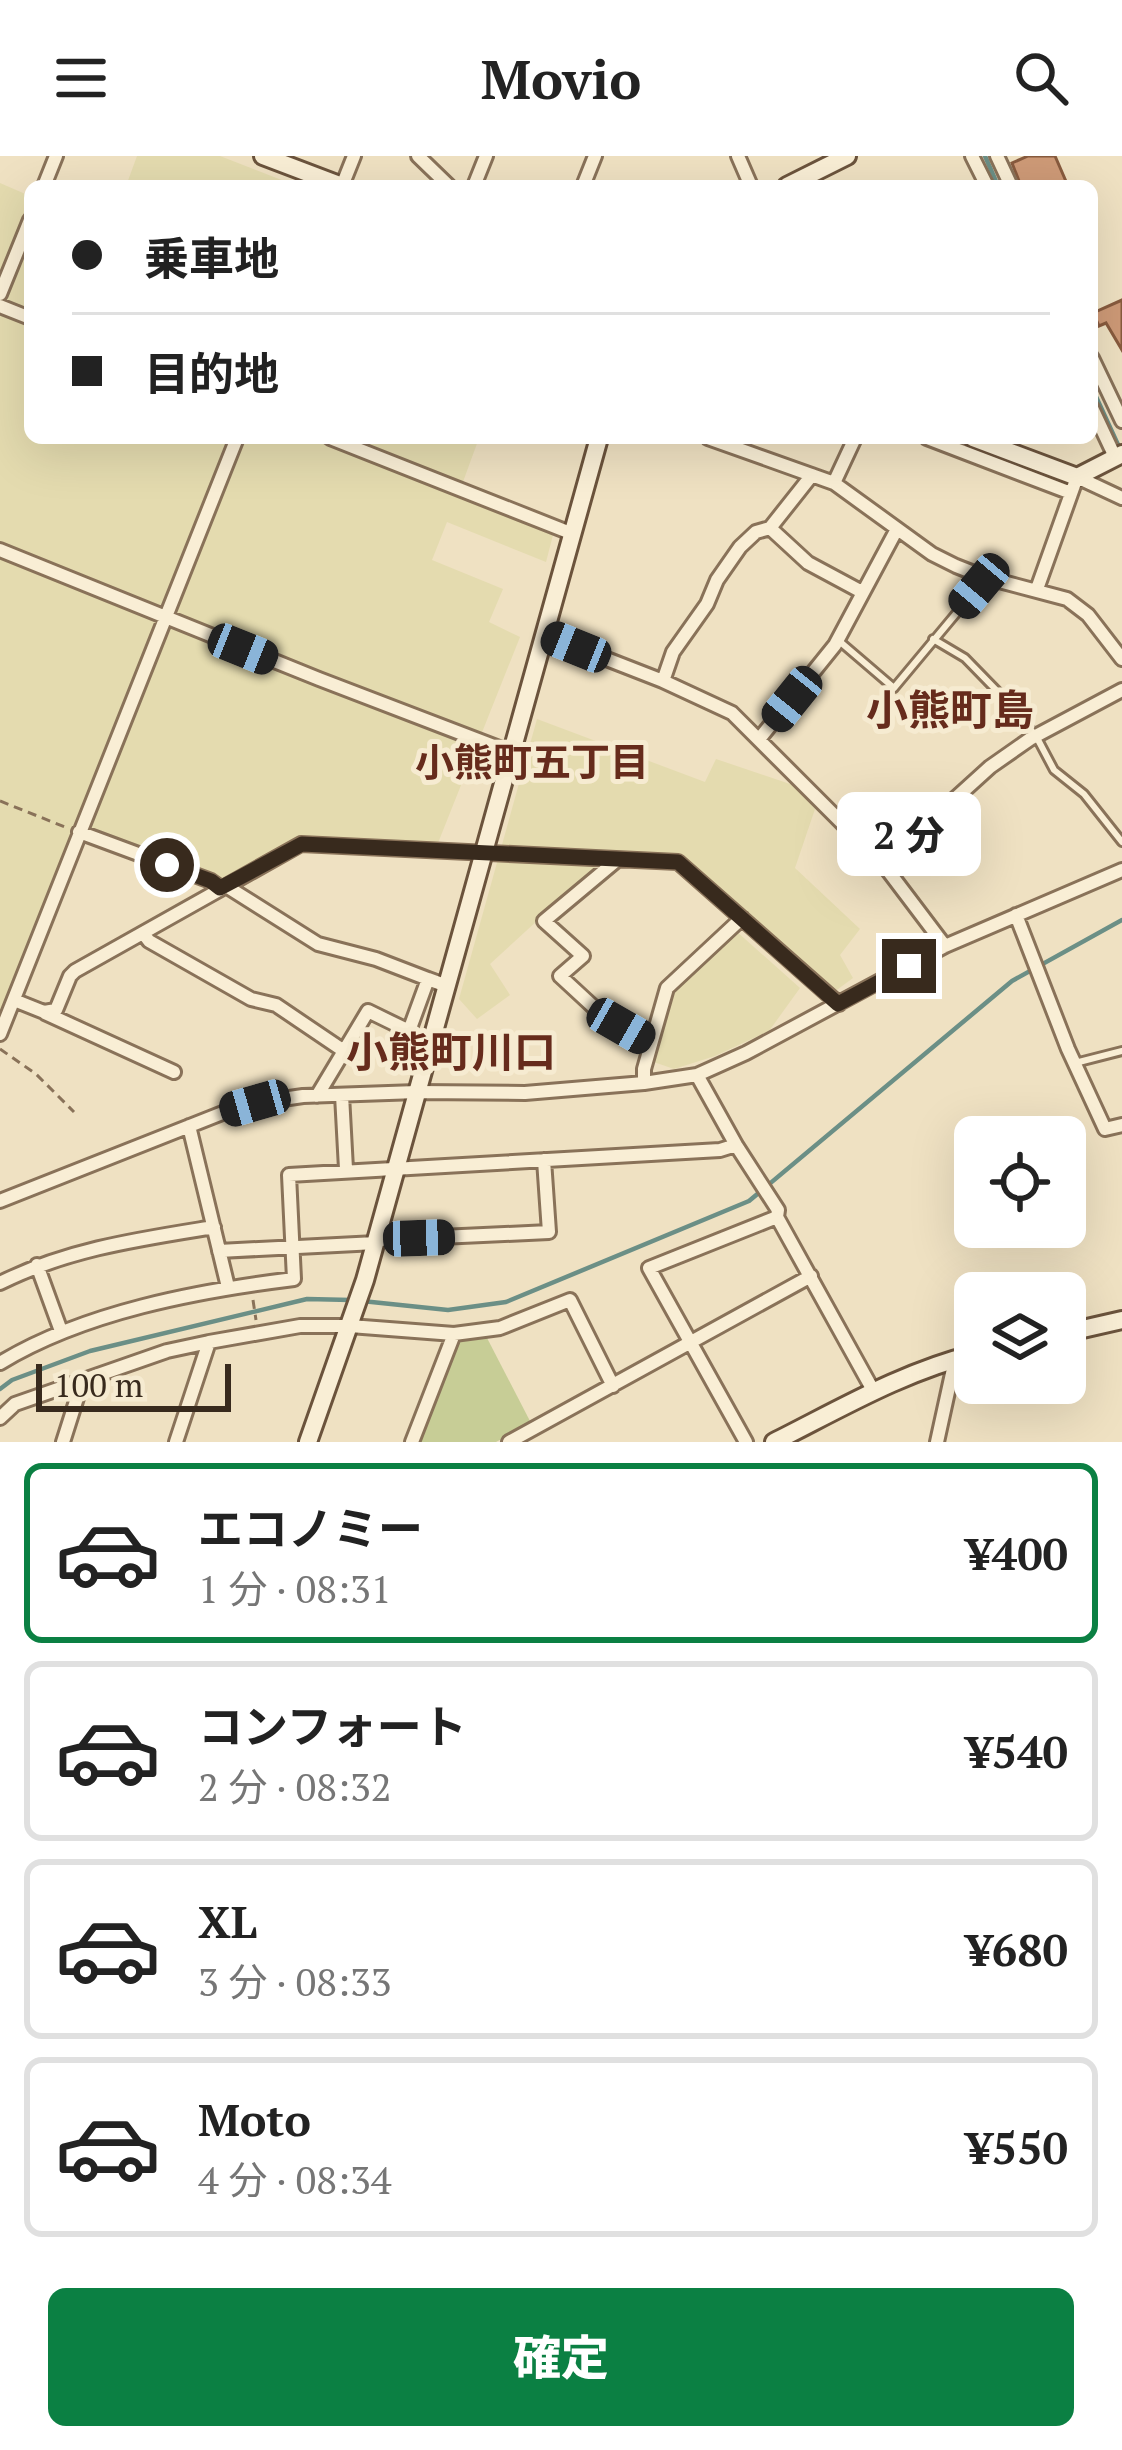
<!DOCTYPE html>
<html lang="ja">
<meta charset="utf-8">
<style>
body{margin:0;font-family:"PT Serif","Noto Sans JP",serif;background:#f2f2f2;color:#222;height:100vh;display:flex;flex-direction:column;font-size:45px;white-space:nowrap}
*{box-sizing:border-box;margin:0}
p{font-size:39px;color:#767676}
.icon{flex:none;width:66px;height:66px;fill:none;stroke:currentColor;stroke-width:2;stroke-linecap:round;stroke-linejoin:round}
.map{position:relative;height:1286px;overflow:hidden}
.side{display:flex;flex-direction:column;background:#fff;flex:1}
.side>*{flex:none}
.banner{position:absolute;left:24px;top:24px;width:1074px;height:264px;border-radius:18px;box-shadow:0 12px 48px #0002;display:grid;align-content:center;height:264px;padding:0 48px;background:#fff}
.tools{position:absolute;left:954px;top:960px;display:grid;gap:24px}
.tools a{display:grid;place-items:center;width:132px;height:132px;border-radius:18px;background:#fff;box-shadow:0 12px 48px #0002;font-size:60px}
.scale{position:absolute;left:36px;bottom:30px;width:195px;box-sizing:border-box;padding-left:12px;border:6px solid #382a1d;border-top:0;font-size:33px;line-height:42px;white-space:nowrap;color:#382a1d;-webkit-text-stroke:9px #f6ebd1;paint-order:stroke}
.end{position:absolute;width:54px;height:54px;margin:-27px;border:15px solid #382a1d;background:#fff;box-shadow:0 0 0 6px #fff}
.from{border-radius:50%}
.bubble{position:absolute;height:84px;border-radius:18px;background:#fff;box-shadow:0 12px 48px #0002;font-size:39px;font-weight:800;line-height:84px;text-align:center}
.car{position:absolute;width:36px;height:72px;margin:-36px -18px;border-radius:15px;box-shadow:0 0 9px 3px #0007;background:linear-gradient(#222 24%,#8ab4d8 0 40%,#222 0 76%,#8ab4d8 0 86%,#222 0)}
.banner b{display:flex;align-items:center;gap:42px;height:114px;font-size:45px}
.banner b+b{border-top:3px solid #e0e0e0}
.banner i{width:30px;height:30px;background:#222}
ul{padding:21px 0 0;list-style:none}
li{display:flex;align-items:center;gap:36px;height:180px;margin:0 24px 18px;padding:0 24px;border:6px solid #e0e0e0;border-radius:18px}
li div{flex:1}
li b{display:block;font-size:45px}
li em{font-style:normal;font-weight:800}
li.selected{border-color:#0b8043}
li>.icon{width:108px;height:108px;stroke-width:1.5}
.action{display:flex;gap:24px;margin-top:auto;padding:24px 48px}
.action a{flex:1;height:138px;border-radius:18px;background:#0b8043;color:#fff;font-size:48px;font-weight:800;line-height:138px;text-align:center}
header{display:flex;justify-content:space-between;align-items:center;height:156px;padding:0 48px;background:#fff;font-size:54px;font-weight:800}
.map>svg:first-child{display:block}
</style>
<header><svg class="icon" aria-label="menu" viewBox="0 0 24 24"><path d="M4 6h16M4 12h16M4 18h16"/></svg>Movio<svg class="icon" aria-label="search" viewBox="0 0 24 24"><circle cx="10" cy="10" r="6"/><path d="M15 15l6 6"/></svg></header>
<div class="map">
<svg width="1122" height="1286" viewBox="0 0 1122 1286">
<rect width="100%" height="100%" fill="#efe1c2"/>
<path fill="#e4dbaf" d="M137,0H220L297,30H126Z
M0,27L30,40V49L0,124Z
M30,85V282H232L0,859V160Z
M246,282H479L460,334L554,375L546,406L447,366L432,404L503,433L489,466L520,481L436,692L296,684L224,726L88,676Z
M537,563L705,626L716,603L793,629L815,653L795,712L860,773L840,799L853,822L834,836L678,698H610L490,808L510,839L477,863L459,843Z
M735,774L800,832L769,875L715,900L674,913L648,904L672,834Z"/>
<path fill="#c7cd96" d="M486,1180L531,1267L496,1286H419L457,1185Z"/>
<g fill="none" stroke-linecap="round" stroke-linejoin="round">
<path stroke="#6b8f86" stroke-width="4.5" d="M985,0L998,30
M1092,232L1120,293
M950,282L1060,326
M362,1145L448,1154L506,1146L749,1045L1012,825L1122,764
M0,1233L12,1224L90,1195L307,1143L351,1144"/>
</g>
<path fill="#ce9a77" stroke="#885b3e" stroke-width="3" d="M1028,0H1055L1068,30H1021L1012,7Z
M1122,144V194L1106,167L1099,170L1093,157Z"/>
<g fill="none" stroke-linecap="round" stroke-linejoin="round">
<defs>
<path id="lane" d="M933,483L965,502L1001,539L1036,580L1054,614L1084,638L1122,686
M838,484L894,532L979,430L984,421
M1075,907L1122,895"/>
<path id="street" d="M418,0L449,30
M738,0L751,30
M972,0L987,30
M997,0L1011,30
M44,30L56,0
M342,30L354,0
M474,30L486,0
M583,30L595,0
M0,138L30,64
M0,150L30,162
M1092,202L1122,265
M1092,252L1115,301
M330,282L573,378
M708,282L834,327L932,398L956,410L984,421L1067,443L1088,459L1122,503
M927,282L1071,337
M834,327L855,282
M770,372L808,407L862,436
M0,394L319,523L512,597
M1037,433L1077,321L1122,342
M545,479L663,525L732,557L883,708L945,790
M663,525L673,496L707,448L717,424L740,391L756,376L770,372L812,319
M760,582L835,489L897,373
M79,676L211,725L221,732
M617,704L544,765L583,800L560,820L599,856L644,883L649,892
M883,708L990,611L1030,583L1122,534
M226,730L318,788L376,803L428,823
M1016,759L1068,893L1105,973L1122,969
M143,777L149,785L251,843L276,849L344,895
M14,844L44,856L56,854L70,820L75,815L301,688L678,706L839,848
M45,857L174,916
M0,878L237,282
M697,919L736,989L778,1054L777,1061L874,1236
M644,927V913L667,832L742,762
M342,939L346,1013
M317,940L368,855L409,875L428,823L447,830
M189,970L228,1131
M0,1045L225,956L255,947L303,940L417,936L525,937L644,927L697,919L746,897L945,790L1122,714
M376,1084L549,1076L544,1004
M219,1095L376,1087
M37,1109L61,1175
M0,1127C68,1093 140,1083 214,1071
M0,1207C84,1156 197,1135 294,1123L289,1019L720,994L736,989
M0,1262L15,1248L167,1195L209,1186
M63,1286L83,1223
M176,1286L209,1186L300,1170H350L454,1178
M412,1286L454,1178L500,1172L570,1144L613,1230
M509,1286L811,1120
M746,1286L649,1112L777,1061
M937,1286L953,1213L951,1204"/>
<path id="secondary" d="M263,0L342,30
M787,30L847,0
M973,282L1077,321L1122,298
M1065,1177L1122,1164
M308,1286L365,1124L599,282
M774,1286C838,1254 904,1215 975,1198"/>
</defs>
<use href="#lane" stroke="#897259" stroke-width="12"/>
<use href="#street" stroke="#897259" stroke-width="18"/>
<use href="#secondary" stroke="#6b533c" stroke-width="22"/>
<path stroke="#897259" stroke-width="3" stroke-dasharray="9 6" stroke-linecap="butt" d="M0,645L65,671
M0,893L36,918L74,956
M253,1144L256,1164"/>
<use href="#lane" stroke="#f9eed5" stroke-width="6"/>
<use href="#street" stroke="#f9eed5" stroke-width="12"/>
<use href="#secondary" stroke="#f9eed5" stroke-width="16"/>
</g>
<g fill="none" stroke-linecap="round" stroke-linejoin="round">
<path stroke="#382a1d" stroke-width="15" d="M167,709L211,725L220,732L302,688L678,706L838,848L909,810"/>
</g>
<g text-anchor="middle" stroke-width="10" stroke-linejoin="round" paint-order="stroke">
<g font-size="39" font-weight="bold" fill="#662b1c" stroke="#f6ebd1">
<text x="532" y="620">小熊町五丁目</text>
</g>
<g font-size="42" font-weight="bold" fill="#662b1c" stroke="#f6ebd1">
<text x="950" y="569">小熊町島</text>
<text x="451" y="911">小熊町川口</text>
</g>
</g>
</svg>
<div class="tools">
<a><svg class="icon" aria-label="locate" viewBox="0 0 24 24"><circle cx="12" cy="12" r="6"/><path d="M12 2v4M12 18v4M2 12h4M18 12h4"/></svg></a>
<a><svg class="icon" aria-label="layers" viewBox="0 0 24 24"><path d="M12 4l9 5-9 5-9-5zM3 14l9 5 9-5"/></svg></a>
</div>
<div class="scale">100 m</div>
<i class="end from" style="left:167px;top:709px"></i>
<i class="end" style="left:909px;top:810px"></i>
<div class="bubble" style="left:837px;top:636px;width:144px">2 分</div>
<i class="car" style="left:979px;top:430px;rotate:220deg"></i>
<i class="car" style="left:576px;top:491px;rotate:292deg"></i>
<i class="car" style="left:243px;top:493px;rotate:112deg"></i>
<i class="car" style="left:792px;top:543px;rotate:219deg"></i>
<i class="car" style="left:621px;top:870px;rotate:120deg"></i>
<i class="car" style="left:255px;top:947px;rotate:254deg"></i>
<i class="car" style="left:419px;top:1082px;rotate:88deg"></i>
<div class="banner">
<b><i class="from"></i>乗車地</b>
<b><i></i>目的地</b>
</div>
</div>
<section class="side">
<ul>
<li class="selected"><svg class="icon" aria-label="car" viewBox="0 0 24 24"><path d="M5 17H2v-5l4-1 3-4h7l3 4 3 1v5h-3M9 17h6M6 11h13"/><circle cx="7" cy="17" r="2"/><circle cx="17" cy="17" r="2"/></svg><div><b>エコノミー</b><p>1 分 · 08:31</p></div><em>¥400</em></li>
<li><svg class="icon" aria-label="car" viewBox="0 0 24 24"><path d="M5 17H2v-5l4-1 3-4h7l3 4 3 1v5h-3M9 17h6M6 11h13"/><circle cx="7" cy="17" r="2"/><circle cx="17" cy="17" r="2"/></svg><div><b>コンフォート</b><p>2 分 · 08:32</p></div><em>¥540</em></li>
<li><svg class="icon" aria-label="car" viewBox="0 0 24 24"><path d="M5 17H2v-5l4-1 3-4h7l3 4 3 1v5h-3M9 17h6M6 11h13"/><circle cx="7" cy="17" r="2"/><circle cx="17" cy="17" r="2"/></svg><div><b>XL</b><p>3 分 · 08:33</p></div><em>¥680</em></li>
<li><svg class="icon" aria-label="car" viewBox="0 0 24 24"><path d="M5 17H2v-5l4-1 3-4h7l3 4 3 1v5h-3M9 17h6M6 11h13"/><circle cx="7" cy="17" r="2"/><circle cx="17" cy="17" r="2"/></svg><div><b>Moto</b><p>4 分 · 08:34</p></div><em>¥550</em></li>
</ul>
<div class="action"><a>確定</a></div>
</section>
